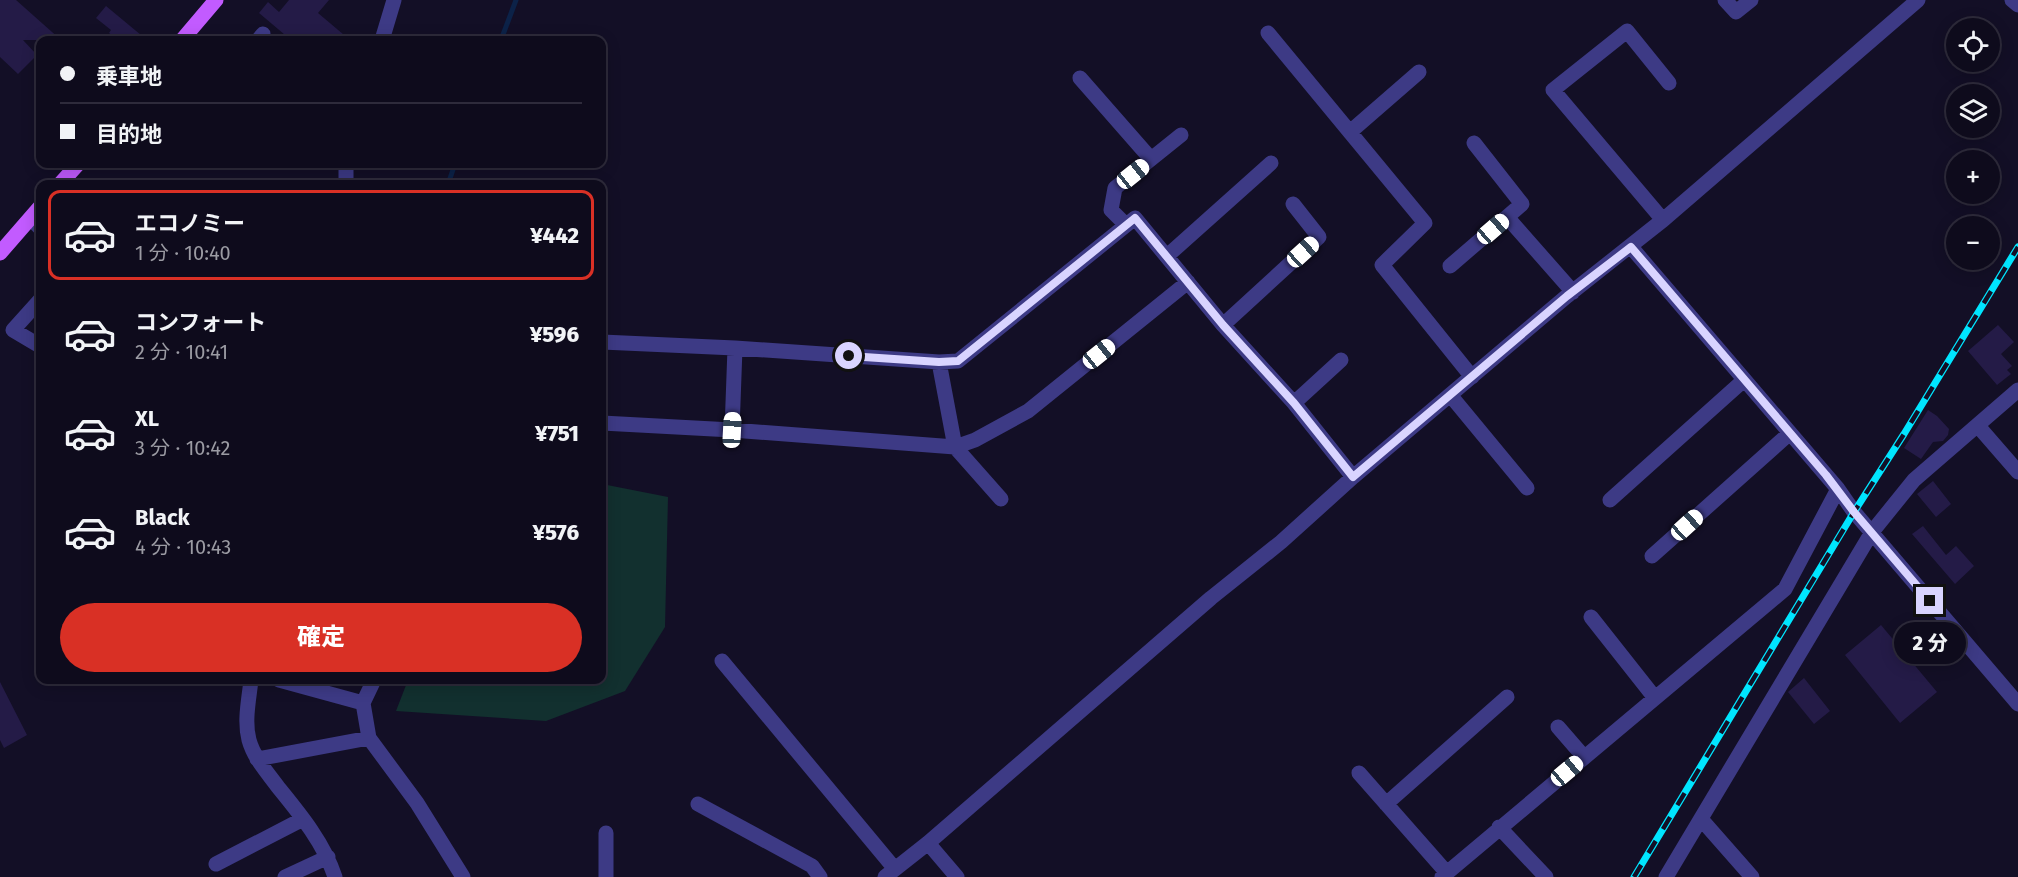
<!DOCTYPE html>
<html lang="ja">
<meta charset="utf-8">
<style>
body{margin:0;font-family:"Fira Sans","Noto Sans JP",sans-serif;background:#1c1929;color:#f1f3f6;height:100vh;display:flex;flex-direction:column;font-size:22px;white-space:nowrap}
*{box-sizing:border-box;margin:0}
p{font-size:20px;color:#9b9ba3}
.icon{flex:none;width:33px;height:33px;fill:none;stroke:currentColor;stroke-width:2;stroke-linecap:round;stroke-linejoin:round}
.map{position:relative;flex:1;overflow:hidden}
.sheet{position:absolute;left:36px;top:180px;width:570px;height:504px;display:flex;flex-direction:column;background:#0e0b1c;border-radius:12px;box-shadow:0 3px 15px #0003,0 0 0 2px #2e2b3b}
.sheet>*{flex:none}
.banner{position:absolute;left:36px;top:36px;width:570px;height:132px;border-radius:12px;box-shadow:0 3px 15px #0003,0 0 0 2px #2e2b3b;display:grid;align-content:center;height:132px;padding:0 24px;background:#0e0b1c}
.fabs{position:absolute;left:1946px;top:18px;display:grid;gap:12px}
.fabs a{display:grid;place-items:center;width:54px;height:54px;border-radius:50%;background:#0e0b1c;box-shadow:0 3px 15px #0003,0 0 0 2px #2e2b3b;font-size:30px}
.end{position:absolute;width:27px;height:27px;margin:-14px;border:8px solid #d9d4ff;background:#111;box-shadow:0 0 0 3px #111}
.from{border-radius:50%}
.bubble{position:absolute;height:42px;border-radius:21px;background:#0e0b1c;box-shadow:0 3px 15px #0003,0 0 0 2px #2e2b3b;font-size:20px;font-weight:800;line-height:42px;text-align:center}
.car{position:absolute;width:18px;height:36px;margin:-18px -9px;border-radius:8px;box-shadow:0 0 4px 2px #0007;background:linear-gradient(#fff 24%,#345 0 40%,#fff 0 76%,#345 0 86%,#fff 0)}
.banner b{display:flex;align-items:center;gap:21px;height:57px;font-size:22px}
.banner b+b{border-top:2px solid #2e2b3b}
.banner i{width:15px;height:15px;background:#f1f3f6}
ul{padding:10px 0 0;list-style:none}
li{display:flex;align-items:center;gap:18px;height:90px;margin:0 12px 9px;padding:0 12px;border:3px solid transparent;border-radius:12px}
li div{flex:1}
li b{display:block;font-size:22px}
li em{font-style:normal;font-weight:800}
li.active{border-color:#d93025}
li>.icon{width:54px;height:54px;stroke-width:1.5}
.action{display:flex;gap:12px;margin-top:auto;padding:12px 24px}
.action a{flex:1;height:69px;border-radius:36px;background:#d93025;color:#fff;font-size:24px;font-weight:800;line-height:69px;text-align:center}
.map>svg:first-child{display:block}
</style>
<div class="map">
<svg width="2018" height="877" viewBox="0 0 2018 877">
<rect width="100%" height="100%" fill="#130f26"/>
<path fill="#12302f" d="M602,484L668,497L665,627L625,691L546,721L396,711L408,680H602Z"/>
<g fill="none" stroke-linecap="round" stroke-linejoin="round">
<path stroke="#0c2248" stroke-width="5" d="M501,40L516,0
M448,184L455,164"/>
</g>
<path fill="#241b47" d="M0,0H16L61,40H23L37,55L18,74L0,57Z
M289,0H329L318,13L350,40H291L259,13L268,2L279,12Z
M106,6L147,40H118L109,33L111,30L96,18Z
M1998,325L2014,342L2001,354L2012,366L2007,370L2011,374L1997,385L1968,351Z
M1928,410L1937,416L1949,429L1948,435L1943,441L1933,442L1921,459L1904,448Z
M1933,481L1951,504L1936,517L1917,494Z
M1923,526L1946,555L1956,546L1974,566L1955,584L1912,534Z
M1881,625L1937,692L1900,723L1845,655Z
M1804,678L1830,711L1814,724L1788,692Z
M0,682L27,735L4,748L0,740Z"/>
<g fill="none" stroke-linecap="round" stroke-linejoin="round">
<path stroke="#3d3a85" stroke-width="15" d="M1725,0L1736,12L1751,0
M2012,0L2018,5
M1268,33L1425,223L1382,265L1472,377
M258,40L263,34
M382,40L394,0
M1080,78L1151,159
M1350,132L1419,72
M1474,143L1522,204L1507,217
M346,184V164
M31,219L40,228
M1663,220L1553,90L1627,31L1669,83
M1126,225L1111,210L1115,188L1181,135
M1631,247L1838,489L1854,512L2018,704
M1167,256L1271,163
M1450,266L1507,217L1573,292
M40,300L13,330L40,346
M1223,325L1319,237L1293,204
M602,342L735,348L939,362L958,361L1135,218L1223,325L1294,403L1353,477
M939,362L955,447L1001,499
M1451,396L1527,488
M1294,403L1341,360
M602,423L732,430L955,447L975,440L1028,411L1188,282
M1978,426L2018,472
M732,430L735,348
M1610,500L1744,380
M1652,556L1790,433
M1591,617L1655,698
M722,661L895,869
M251,680C249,699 244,721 249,740C254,758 267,772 278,787C300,814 324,843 335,877
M279,680L363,703
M374,680L363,703L369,738L417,803L463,877
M1558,727L1584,757
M257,759L369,738
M1359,773L1447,873
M698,804L812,866L820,877
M1386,804L1507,697
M1701,819L1752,877
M1499,827L1546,877
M606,833V877
M928,843L957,877
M216,864L303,819
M285,877L328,857
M885,877L928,843L1211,598L1281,542L1353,477L1567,296L1663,220L1918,0
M1442,877L1785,589L1838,489
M1666,877L1872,532L1914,480L2018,390"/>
<path stroke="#c25bff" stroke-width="15" d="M182,40L216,0
M60,184L78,164
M0,253L40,207"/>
<defs>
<path id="rail" d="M1634,877L1854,512L1904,434L2018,247"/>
</defs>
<use href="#rail" stroke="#00e5ff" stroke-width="7"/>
<use href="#rail" stroke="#130f26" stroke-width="4.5" stroke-dasharray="14" stroke-linecap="butt"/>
</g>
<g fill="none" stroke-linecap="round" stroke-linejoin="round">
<path stroke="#d9d4ff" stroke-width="8" d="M849,356L939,362L958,361L1135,218L1223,325L1294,403L1353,477L1567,296L1631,247L1826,475L1854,512L1930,601"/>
</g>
</svg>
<div class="fabs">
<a><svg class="icon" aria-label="locate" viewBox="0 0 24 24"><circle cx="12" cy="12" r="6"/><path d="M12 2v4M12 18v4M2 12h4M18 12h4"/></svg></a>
<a><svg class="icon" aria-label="layers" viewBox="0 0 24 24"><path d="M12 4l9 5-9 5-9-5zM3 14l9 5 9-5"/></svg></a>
<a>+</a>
<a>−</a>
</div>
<i class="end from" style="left:849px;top:356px"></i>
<i class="end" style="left:1930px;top:601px"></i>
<div class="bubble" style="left:1894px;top:622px;width:72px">2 分</div>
<i class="car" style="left:1133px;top:174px;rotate:51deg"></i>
<i class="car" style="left:1493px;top:229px;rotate:49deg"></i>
<i class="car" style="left:1303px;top:252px;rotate:48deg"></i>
<i class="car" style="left:1099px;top:354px;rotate:51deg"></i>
<i class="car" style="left:732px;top:430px;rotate:3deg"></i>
<i class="car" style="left:1687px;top:525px;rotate:48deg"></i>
<i class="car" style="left:1567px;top:771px;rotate:50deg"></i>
<div class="banner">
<b><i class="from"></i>乗車地</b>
<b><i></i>目的地</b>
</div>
<section class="sheet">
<ul>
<li class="active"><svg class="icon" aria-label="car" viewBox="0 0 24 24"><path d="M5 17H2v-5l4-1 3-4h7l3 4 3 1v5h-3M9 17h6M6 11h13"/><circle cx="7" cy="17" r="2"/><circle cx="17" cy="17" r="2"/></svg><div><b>エコノミー</b><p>1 分 · 10:40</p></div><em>¥442</em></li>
<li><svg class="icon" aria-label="car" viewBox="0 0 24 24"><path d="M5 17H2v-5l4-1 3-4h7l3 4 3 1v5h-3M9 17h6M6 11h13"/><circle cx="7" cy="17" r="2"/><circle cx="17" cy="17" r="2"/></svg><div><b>コンフォート</b><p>2 分 · 10:41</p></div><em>¥596</em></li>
<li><svg class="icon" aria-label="car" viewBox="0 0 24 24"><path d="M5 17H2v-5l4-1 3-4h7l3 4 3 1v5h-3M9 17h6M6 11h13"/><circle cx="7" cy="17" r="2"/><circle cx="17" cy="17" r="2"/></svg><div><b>XL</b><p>3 分 · 10:42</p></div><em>¥751</em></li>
<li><svg class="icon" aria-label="car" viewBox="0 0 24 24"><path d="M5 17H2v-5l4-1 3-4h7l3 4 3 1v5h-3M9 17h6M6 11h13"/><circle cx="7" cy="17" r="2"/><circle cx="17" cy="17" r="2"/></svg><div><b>Black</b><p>4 分 · 10:43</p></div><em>¥576</em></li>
</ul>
<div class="action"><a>確定</a></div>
</section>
</div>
